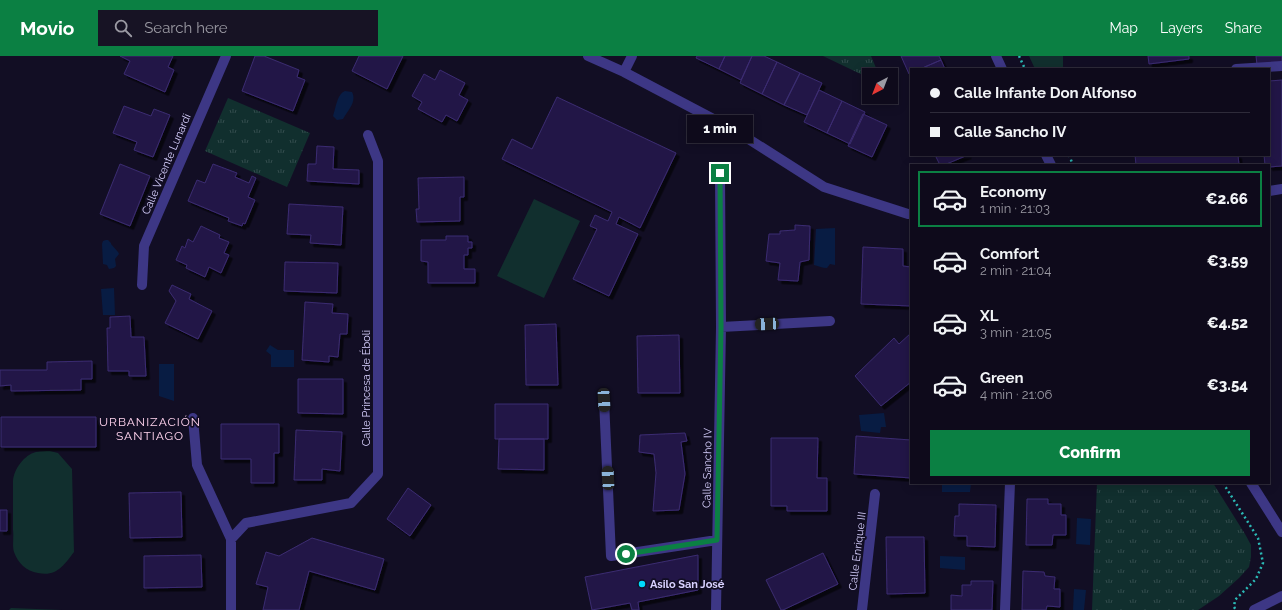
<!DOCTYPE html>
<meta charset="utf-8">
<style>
body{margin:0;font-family:Raleway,sans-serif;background:#171324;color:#f1f3f6;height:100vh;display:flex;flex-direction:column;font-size:15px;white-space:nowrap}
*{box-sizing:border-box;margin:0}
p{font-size:13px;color:#9b9aa3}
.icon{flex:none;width:22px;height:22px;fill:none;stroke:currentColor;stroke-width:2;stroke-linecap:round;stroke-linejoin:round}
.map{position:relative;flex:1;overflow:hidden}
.side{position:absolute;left:910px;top:108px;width:360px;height:320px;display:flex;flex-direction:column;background:#0e0a1b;border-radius:0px;box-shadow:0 2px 10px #0003,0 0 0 1px #2e2b3a}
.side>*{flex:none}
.guide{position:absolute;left:910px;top:12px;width:360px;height:88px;border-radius:0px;box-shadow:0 2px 10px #0003,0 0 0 1px #2e2b3a;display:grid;align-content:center;height:88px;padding:0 20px;background:#0e0a1b}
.needle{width:26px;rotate:222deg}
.fabs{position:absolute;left:862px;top:12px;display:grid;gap:8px}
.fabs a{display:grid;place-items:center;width:36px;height:36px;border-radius:0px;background:#0e0a1b;box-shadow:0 2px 10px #0003,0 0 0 1px #2e2b3a;font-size:20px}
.end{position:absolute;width:18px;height:18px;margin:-9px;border:5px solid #0b8043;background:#fff;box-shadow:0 0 0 2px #fff}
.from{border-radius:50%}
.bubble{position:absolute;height:28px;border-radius:0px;background:#0e0a1b;box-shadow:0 2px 10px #0003,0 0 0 1px #2e2b3a;font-size:13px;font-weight:800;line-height:28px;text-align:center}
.car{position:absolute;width:12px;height:24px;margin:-12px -6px;border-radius:5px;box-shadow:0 0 3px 1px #0007;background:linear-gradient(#222 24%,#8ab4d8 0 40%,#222 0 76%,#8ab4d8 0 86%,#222 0)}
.guide b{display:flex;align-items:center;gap:14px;height:38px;font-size:15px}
.guide b+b{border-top:1px solid #2e2b3a}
.guide i{width:10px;height:10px;background:#f1f3f6}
ul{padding:7px 0 0;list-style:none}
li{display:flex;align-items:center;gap:12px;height:56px;margin:0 8px 6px;padding:0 12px;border:2px solid transparent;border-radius:0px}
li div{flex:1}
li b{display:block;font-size:15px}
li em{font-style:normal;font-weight:800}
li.current{border-color:#0b8043}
li>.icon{width:36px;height:36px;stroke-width:1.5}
.action{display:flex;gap:8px;margin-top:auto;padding:8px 20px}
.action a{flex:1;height:46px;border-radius:0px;background:#0b8043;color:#fff;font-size:16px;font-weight:800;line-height:46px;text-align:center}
header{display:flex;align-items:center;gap:24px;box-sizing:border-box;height:56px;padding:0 20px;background:#0b8043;color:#fff}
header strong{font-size:19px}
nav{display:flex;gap:22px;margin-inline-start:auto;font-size:14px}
.search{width:280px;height:36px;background:#171324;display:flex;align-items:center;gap:10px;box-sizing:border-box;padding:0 14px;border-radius:0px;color:#9b9aa3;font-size:15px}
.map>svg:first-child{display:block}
</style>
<header>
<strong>Movio</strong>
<div class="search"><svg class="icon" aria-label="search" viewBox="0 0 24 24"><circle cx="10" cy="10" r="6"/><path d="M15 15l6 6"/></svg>Search here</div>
<nav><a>Map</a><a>Layers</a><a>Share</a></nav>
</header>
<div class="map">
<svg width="1282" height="554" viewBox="0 0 1282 554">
<defs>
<pattern id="grass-tufts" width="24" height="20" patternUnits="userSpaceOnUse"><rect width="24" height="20" fill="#112f2e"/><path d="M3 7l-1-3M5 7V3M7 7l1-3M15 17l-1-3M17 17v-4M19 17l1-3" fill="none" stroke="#334c4d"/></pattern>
<filter id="shadow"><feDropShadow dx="3.5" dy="3.5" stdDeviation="0" flood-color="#0009"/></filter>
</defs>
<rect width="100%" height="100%" fill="#120e24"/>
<path fill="url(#grass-tufts)" d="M823,0H871L879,19H869V22Z
M228,42L310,77L287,131L205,95Z
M1097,427H1213L1245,478L1251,489V501L1249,511L1239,522L1219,540L1198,554H1092Z"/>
<path fill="#112f2e" d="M1029,0H1063V13H1035Z
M534,143L580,165L544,242L497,220Z
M50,395L58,397L72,413L74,496C64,509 57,521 38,517C26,515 18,507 14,496C12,490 14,481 13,474C13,458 13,442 13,425C14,413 24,399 36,396C41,395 46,395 50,395Z
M11,552L62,554H63H9Z"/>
<path fill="#081c43" d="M345,35L352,36C357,46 348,54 343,63L337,64L333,60C336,52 337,38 345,35Z
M835,172V209L830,208L827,212C822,212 819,210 814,209L816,173Z
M106,184H108L111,187V188L118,196L119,198L115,203L116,210L114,212L109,213L107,209L103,208L102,188L103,185Z
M114,232L115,259H103L101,233Z
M270,289L278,294H294V311H271V299L266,295Z
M159,308H174V345L159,340Z
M884,357L886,371H881L880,377L861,375L859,359Z
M942,427H971L970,436H942Z
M1077,462L1091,463L1090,489L1076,488Z
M940,500L965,501V514L940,512Z
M1074,533L1086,534L1084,554H1073Z"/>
<path fill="#241946" stroke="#3b2b72" filter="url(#shadow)" d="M120,0H173L168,11L174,14L165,36L124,18L130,5Z
M255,0H264L299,14L297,21L305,24L293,55L242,35Z
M359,0H403L387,33L352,15Z
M697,0H725L719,13L696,2Z
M725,0H752L741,24L719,13Z
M752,0H764L777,6L762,38L740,27Z
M901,0H939L941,4L920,13H911V17L909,18Z
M1148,0H1189V3L1149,8Z
M1256,0H1282V6L1257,9Z
M941,4L945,13H920Z
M777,6L800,17L784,49L762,38Z
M440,14L465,27L459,39L468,44L457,65L446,59L442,66L418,53L422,46L412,40L424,18L435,24Z
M800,17L822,27L807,59L784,49Z
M1282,24V110L1269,111V109H1265L1264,99H1269V25Z
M819,34L842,45L827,77L804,66Z
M557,41L676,97L640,172L619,161L616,168L638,178L609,240L573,223L597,173L590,170L595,159L608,165L612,156L502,103L512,83L532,93Z
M842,45L865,56L850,88L827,77Z
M124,50L151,60L154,53L170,59L153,101L134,94L137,86L113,77Z
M863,58L887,69L872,101L848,90Z
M317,90L334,91L333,113L359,114V128L307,125L308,108H316Z
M935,99H968L944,109H940Z
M1135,99H1238L1239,109H1136Z
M120,108L150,120L130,170L100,158Z
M213,108L237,117L235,121L249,127L252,120L256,122L248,141L255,144L245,168L243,167L242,170L228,165L229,162L188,145L197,124L205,127Z
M464,121V141H460V165L417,166L416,153H419L418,122Z
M289,148L343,151L341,189L310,187L311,179L287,178Z
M795,169L810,170L809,204L800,206L798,225L778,224L780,207L766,205L769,178H780V175L795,174Z
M201,170L220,179L219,182L229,186L224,197L229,199L221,217L209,211L205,221L186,212L187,209L176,204L182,190L185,192L188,183L193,186Z
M446,180H468V186H472V192H468V199H464V213H475V227H428V206L421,205V184H446Z
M863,191L903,193V210L911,211V250L861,248Z
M285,206L338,207L337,237L284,235Z
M172,229L191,238L189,243L212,255L198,283L165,267L176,245L169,235Z
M305,246L333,248L332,257L348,258L347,278H340L338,301L329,300V306L302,304Z
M130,260L131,281H144L146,320H129V315H108L107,272H110V261Z
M556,268L558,329H526L525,269Z
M911,277V326L881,350L855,320L894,282L899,288Z
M679,279L680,337H638L637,280Z
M92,305V323H81V334L11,335V329L0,330V314H47V306Z
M298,323H343V358L298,357Z
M495,348H548V383H495Z
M1,361H96V391H1Z
M221,368H279V397H274V427H251V403H221Z
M296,374L342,376L340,415L322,413V424H294Z
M685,377L687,385L681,386L685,418L679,454L653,455L656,417L654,398L639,396L640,379Z
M856,380L911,384V422L854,418Z
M771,382H818L817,422H827V455H787V450H771Z
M499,383H544V414L498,413Z
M408,432L431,449L410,480L387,463Z
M181,436L182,481L130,482L129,437Z
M1027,443H1048V448H1061V459H1066V479H1053L1052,489H1026Z
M959,448L996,449L995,491L967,490V480H954L955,460H959Z
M0,454H7V475H0Z
M886,481H924L925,537L887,538Z
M312,482L384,503L375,534L309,515L299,554H263L268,531L256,528L266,496L279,500Z
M823,497L838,528L783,554H781L766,524Z
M201,499L202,531L144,532V500Z
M698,499V534L638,546L639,554H632L630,547L592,554L585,521Z
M1023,515L1044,516L1045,520L1055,521L1054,533H1060V551L1047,550L1046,554H1022Z
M971,525H993L992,554H951V539L962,540V529H971Z"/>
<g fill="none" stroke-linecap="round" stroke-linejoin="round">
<path stroke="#2bb9b5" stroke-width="2.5" stroke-dasharray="2 3" stroke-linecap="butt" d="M1019,0L1025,13
M1069,99L1073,109
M1223,427L1258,482L1263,507L1256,523L1235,544L1234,551L1236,554"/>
<path stroke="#3d3785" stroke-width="10" d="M1236,13L1282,10"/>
<path stroke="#3d3785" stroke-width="10" d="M588,0L624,16L736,75L824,131L908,158H911
M996,0L1002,13
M624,16L632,0
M1046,99L1051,109
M1269,135L1282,133
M142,229L144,190L226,0
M721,271L830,265
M604,344L611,500L717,484
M193,362L197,409L231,483
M1251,427L1282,476
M231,554V483L246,467L351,447L378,418V105L368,79
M716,554L721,271L720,117
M862,554L875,438
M1005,554L1010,427
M1254,554L1282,540"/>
</g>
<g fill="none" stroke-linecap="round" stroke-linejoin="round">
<path stroke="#0b8043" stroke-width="5" d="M626,498L717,484L721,271L720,117"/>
</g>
<circle fill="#00dbfc" stroke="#120e24" stroke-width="1.5" cx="642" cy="528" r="4"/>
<g text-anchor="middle" stroke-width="3.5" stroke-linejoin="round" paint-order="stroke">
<g font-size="11" fill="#d8d1ff" stroke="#120e24">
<text transform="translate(166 108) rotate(-67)" y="4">Calle Vicente Lunardi</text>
<text transform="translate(366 332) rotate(-90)" y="4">Calle Princesa de Éboli</text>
<text transform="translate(707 412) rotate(-89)" y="4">Calle Sancho IV</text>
<text transform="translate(857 495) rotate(-83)" y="4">Calle Enrique III</text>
</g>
<g font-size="11" font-weight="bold" fill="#d8d1ff" stroke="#120e24" text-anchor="start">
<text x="650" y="532">Asilo San José</text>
</g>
<g font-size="12" letter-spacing="1" fill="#ffd3ee" stroke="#120e24">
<text x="150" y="370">URBANIZACIÓN<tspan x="150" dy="14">SANTIAGO</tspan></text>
</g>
</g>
</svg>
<div class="fabs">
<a><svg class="needle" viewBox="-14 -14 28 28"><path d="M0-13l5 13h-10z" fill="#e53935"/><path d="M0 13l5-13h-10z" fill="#9b9aa3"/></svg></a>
</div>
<i class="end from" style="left:626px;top:498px"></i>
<i class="end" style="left:720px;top:117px"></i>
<div class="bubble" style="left:687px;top:59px;width:66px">1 min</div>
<i class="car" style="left:767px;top:268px;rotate:267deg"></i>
<i class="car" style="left:604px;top:344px;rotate:177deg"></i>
<i class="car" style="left:608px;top:422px;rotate:357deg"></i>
<div class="guide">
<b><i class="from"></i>Calle Infante Don Alfonso</b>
<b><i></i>Calle Sancho IV</b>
</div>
<section class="side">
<ul>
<li class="current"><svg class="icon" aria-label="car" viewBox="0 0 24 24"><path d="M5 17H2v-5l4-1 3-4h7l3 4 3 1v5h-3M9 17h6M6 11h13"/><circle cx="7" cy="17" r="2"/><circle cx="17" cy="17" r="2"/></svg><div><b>Economy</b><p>1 min · 21:03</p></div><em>€2.66</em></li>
<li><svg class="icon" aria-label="car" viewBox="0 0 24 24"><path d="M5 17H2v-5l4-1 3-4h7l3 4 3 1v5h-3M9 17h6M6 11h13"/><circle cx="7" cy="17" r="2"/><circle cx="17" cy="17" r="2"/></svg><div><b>Comfort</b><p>2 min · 21:04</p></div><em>€3.59</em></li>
<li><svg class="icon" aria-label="car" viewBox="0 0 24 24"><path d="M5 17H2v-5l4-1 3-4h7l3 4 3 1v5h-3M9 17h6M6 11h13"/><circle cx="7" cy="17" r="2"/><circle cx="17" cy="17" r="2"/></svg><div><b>XL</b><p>3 min · 21:05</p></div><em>€4.52</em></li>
<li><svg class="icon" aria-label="car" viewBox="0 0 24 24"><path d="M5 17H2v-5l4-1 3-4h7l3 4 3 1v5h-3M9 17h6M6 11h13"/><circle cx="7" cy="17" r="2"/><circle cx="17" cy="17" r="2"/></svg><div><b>Green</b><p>4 min · 21:06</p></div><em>€3.54</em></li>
</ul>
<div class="action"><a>Confirm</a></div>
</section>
</div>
